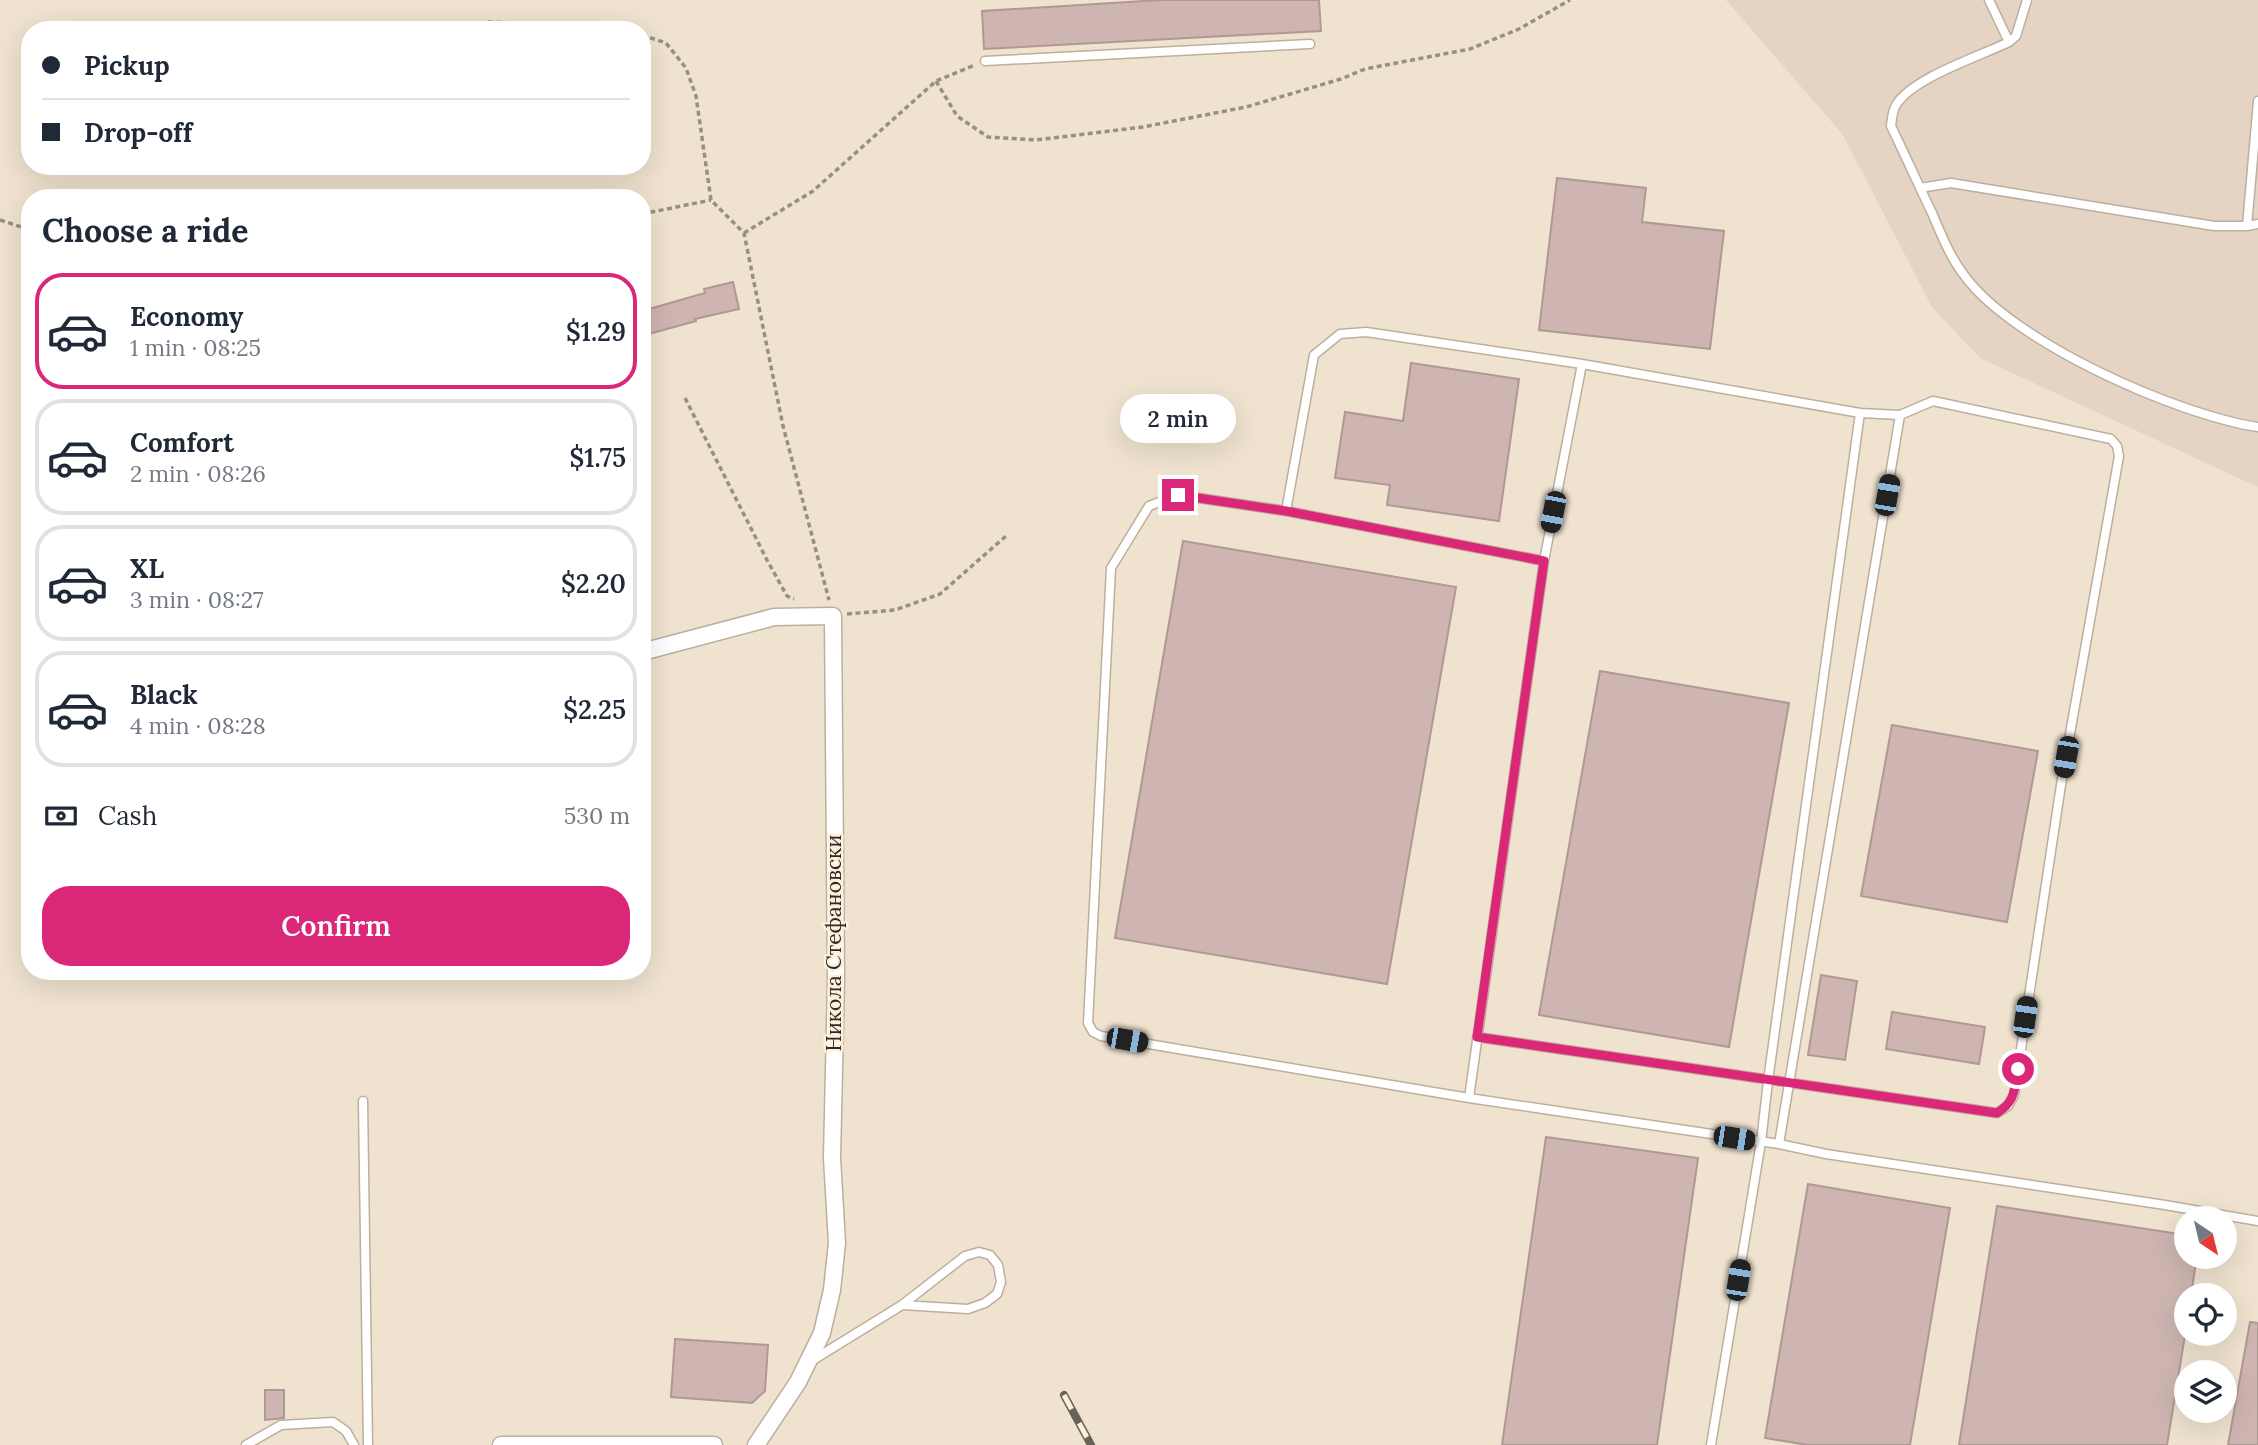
<!DOCTYPE html>
<meta charset="utf-8">
<style>
body{margin:0;font-family:Lora,serif;background:#f6f6f7;color:#1f2937;height:100vh;display:flex;flex-direction:column;font-size:26px;white-space:nowrap}
*{box-sizing:border-box;margin:0}
p{font-size:23px;color:#747a83}
.icon{flex:none;width:38px;height:38px;fill:none;stroke:currentColor;stroke-width:2;stroke-linecap:round;stroke-linejoin:round}
.map{position:relative;flex:1;overflow:hidden}
.sheet{position:absolute;left:21px;top:189px;width:630px;height:791px;display:flex;flex-direction:column;background:#fff;border-radius:28px;box-shadow:0 7px 28px #0002}
.sheet>*{flex:none}
.guide{position:absolute;left:21px;top:21px;width:630px;height:154px;border-radius:28px;box-shadow:0 7px 28px #0002;display:grid;align-content:center;height:154px;padding:0 21px;background:#fff}
.needle{width:46px;rotate:145deg}
.fabs{position:absolute;left:2174px;top:1206px;display:grid;gap:14px}
.fabs a{display:grid;place-items:center;width:63px;height:63px;border-radius:50%;background:#fff;box-shadow:0 7px 28px #0002;font-size:35px}
.end{position:absolute;width:32px;height:32px;margin:-16px;border:9px solid #db2777;background:#fff;box-shadow:0 0 0 4px #fff}
.from{border-radius:50%}
.bubble{position:absolute;height:49px;border-radius:24px;background:#fff;box-shadow:0 7px 28px #0002;font-size:23px;font-weight:600;line-height:49px;text-align:center}
.car{position:absolute;width:21px;height:42px;margin:-21px -10px;border-radius:9px;box-shadow:0 0 5px 2px #0007;background:linear-gradient(#222 24%,#8ab4d8 0 40%,#222 0 76%,#8ab4d8 0 86%,#222 0)}
.guide b{display:flex;align-items:center;gap:24px;height:66px;font-size:26px}
.guide b+b{border-top:2px solid #e0e1e3}
.guide i{width:18px;height:18px;background:#1f2937}
ul{padding:0;list-style:none}
li{display:flex;align-items:center;gap:21px;height:116px;margin:0 14px 10px;padding:0 7px;border:4px solid #e0e1e3;border-radius:28px}
li div{flex:1}
li b{display:block;font-size:26px}
li em{font-style:normal;font-weight:600}
li.active{border-color:#db2777}
li>.icon{width:63px;height:63px;stroke-width:1.5}
h2{padding:0 21px;font-size:32px;line-height:84px}
.pay{display:flex;align-items:center;gap:18px;height:77px;padding:0 21px;font-size:26px}
.pay p{margin-inline-start:auto}
.button{display:flex;gap:14px;margin-top:auto;padding:14px 21px}
.button a{flex:1;height:80px;border-radius:28px;background:#db2777;color:#fff;font-size:28px;font-weight:600;line-height:80px;text-align:center}
.map>svg:first-child{display:block}
</style>
<div class="map">
<svg width="2258" height="1445" viewBox="0 0 2258 1445">
<rect width="100%" height="100%" fill="#efe2cf"/>
<path fill="#e5d3c3" d="M1726,0H2258V487L1980,358L1932,307L1843,135Z"/>
<path fill="#ceb5b1" stroke="#b09894" stroke-width="2" d="M1160,0H1319L1321,31L984,49L982,11Z
M1557,178L1646,188L1642,222L1724,231L1710,349L1539,330Z
M733,282L739,309L695,319L696,321L645,335L642,311L705,293L704,289Z
M1411,363L1519,379L1499,521L1387,505L1390,485L1335,478L1345,412L1403,421Z
M1183,541L1456,587L1387,984L1115,938Z
M1600,671L1789,703L1729,1047L1539,1015Z
M1892,725L2038,751L2007,922L1861,896Z
M1821,975L1857,981L1845,1060L1808,1055Z
M1892,1012L1985,1027L1979,1064L1886,1049Z
M1546,1137L1698,1158L1657,1445H1502Z
M1808,1184L1950,1208L1910,1445H1808L1765,1438Z
M1997,1206L2186,1235V1256H2197L2191,1295H2186V1329L2167,1445H1959Z
M2250,1322L2258,1323V1445H2228Z
M675,1339L768,1345L765,1391L752,1403L671,1397Z
M265,1390H284V1418L265,1420Z"/>
<g fill="none" stroke-linecap="round" stroke-linejoin="round">
<defs>
<path id="lane" d="M1989,0L2009,42
M2027,0L2016,36L2009,42C1980,56 1912,78 1896,105C1892,112 1892,119 1891,126C1905,155 1918,184 1932,213C1941,234 1950,257 1964,275C2012,342 2177,415 2258,427
M985,61L1310,44
M1920,188L1951,183L2214,226H2247L2258,101
M2247,226L2258,224
M1582,364L1544,561L1469,1098L1779,1144L1826,1154L2165,1205L2258,1221
M1286,511L1314,355L1340,334L1366,332L1582,364L1860,413
M1477,1037L1997,1113L2008,1106L2014,1095L2061,785L2119,456L2117,446L2111,439L1933,401L1900,415L1860,413L1768,1081L1761,1142L1711,1445
M1469,1098L1101,1036L1093,1032L1088,1023L1111,568L1149,506L1178,495L1286,511L1544,561
M363,1101L368,1445
M1779,1144L1900,415
M813,1360L902,1305L968,1309L985,1303L997,1294L1001,1282L998,1265L990,1255L979,1252L965,1256L902,1305
M246,1445L281,1425L333,1422L346,1431L354,1445"/>
<path id="street" d="M642,652L774,617L833,616L836,980L832,1158L837,1243L832,1290L822,1333L798,1382L756,1445
M501,1445H714"/>
</defs>
<use href="#lane" stroke="#bcaf9d" stroke-width="11"/>
<use href="#street" stroke="#bcaf9d" stroke-width="19"/>
<path stroke="#988e81" stroke-width="3.5" stroke-dasharray="5 3.5" stroke-linecap="butt" d="M488,22L605,26L620,30
M642,35L666,43L686,68L696,96L711,200L744,233L783,426L829,600
M936,81L957,116L988,137L1036,140L1143,127L1246,107L1341,79L1365,69L1470,49L1519,29L1570,0
M642,214L711,200
M0,220L30,230
M744,233L813,191L936,81L975,65
M685,398L767,560L787,596L794,599
M847,614L895,610L940,594L1006,536"/>
<use href="#lane" stroke="#fff" stroke-width="8"/>
<use href="#street" stroke="#fff" stroke-width="16"/>
<defs>
<path id="rail" d="M1064,1395L1091,1445"/>
</defs>
<use href="#rail" stroke="#696257" stroke-width="8"/>
<use href="#rail" stroke="#fdefdc" stroke-width="5" stroke-dasharray="16" stroke-linecap="butt"/>
</g>
<g fill="none" stroke-linecap="round" stroke-linejoin="round">
<path stroke="#db2777" stroke-width="9" d="M1178,495L1286,511L1544,561L1477,1037L1997,1113C2016,1101 2014,1090 2018,1069"/>
</g>
<g text-anchor="middle" stroke-width="5" stroke-linejoin="round" paint-order="stroke">
<g font-size="21" fill="#2e2922" stroke="#fdefdc">
<text transform="translate(834 943) rotate(-90)" y="7">Никола Стефановски</text>
</g>
</g>
</svg>
<div class="fabs">
<a><svg class="needle" viewBox="-14 -14 28 28"><path d="M0-13l5 13h-10z" fill="#e53935"/><path d="M0 13l5-13h-10z" fill="#747a83"/></svg></a>
<a><svg class="icon" aria-label="locate" viewBox="0 0 24 24"><circle cx="12" cy="12" r="6"/><path d="M12 2v4M12 18v4M2 12h4M18 12h4"/></svg></a>
<a><svg class="icon" aria-label="layers" viewBox="0 0 24 24"><path d="M12 4l9 5-9 5-9-5zM3 14l9 5 9-5"/></svg></a>
</div>
<i class="end from" style="left:2018px;top:1069px"></i>
<i class="end" style="left:1178px;top:495px"></i>
<div class="bubble" style="left:1120px;top:394px;width:116px">2 min</div>
<i class="car" style="left:1887px;top:495px;rotate:10deg"></i>
<i class="car" style="left:1553px;top:512px;rotate:191deg"></i>
<i class="car" style="left:2066px;top:757px;rotate:190deg"></i>
<i class="car" style="left:2025px;top:1017px;rotate:8deg"></i>
<i class="car" style="left:1127px;top:1040px;rotate:100deg"></i>
<i class="car" style="left:1734px;top:1138px;rotate:99deg"></i>
<i class="car" style="left:1738px;top:1280px;rotate:9deg"></i>
<div class="guide">
<b><i class="from"></i>Pickup</b>
<b><i></i>Drop-off</b>
</div>
<section class="sheet">
<h2>Choose a ride</h2>
<ul>
<li class="active"><svg class="icon" aria-label="car" viewBox="0 0 24 24"><path d="M5 17H2v-5l4-1 3-4h7l3 4 3 1v5h-3M9 17h6M6 11h13"/><circle cx="7" cy="17" r="2"/><circle cx="17" cy="17" r="2"/></svg><div><b>Economy</b><p>1 min · 08:25</p></div><em>$1.29</em></li>
<li><svg class="icon" aria-label="car" viewBox="0 0 24 24"><path d="M5 17H2v-5l4-1 3-4h7l3 4 3 1v5h-3M9 17h6M6 11h13"/><circle cx="7" cy="17" r="2"/><circle cx="17" cy="17" r="2"/></svg><div><b>Comfort</b><p>2 min · 08:26</p></div><em>$1.75</em></li>
<li><svg class="icon" aria-label="car" viewBox="0 0 24 24"><path d="M5 17H2v-5l4-1 3-4h7l3 4 3 1v5h-3M9 17h6M6 11h13"/><circle cx="7" cy="17" r="2"/><circle cx="17" cy="17" r="2"/></svg><div><b>XL</b><p>3 min · 08:27</p></div><em>$2.20</em></li>
<li><svg class="icon" aria-label="car" viewBox="0 0 24 24"><path d="M5 17H2v-5l4-1 3-4h7l3 4 3 1v5h-3M9 17h6M6 11h13"/><circle cx="7" cy="17" r="2"/><circle cx="17" cy="17" r="2"/></svg><div><b>Black</b><p>4 min · 08:28</p></div><em>$2.25</em></li>
</ul>
<div class="pay"><svg class="icon" aria-label="cash" viewBox="0 0 24 24"><path d="M3 7h18v10H3z"/><circle cx="12" cy="12" r="2"/></svg>Cash<p>530 m</p></div>
<div class="button"><a>Confirm</a></div>
</section>
</div>
